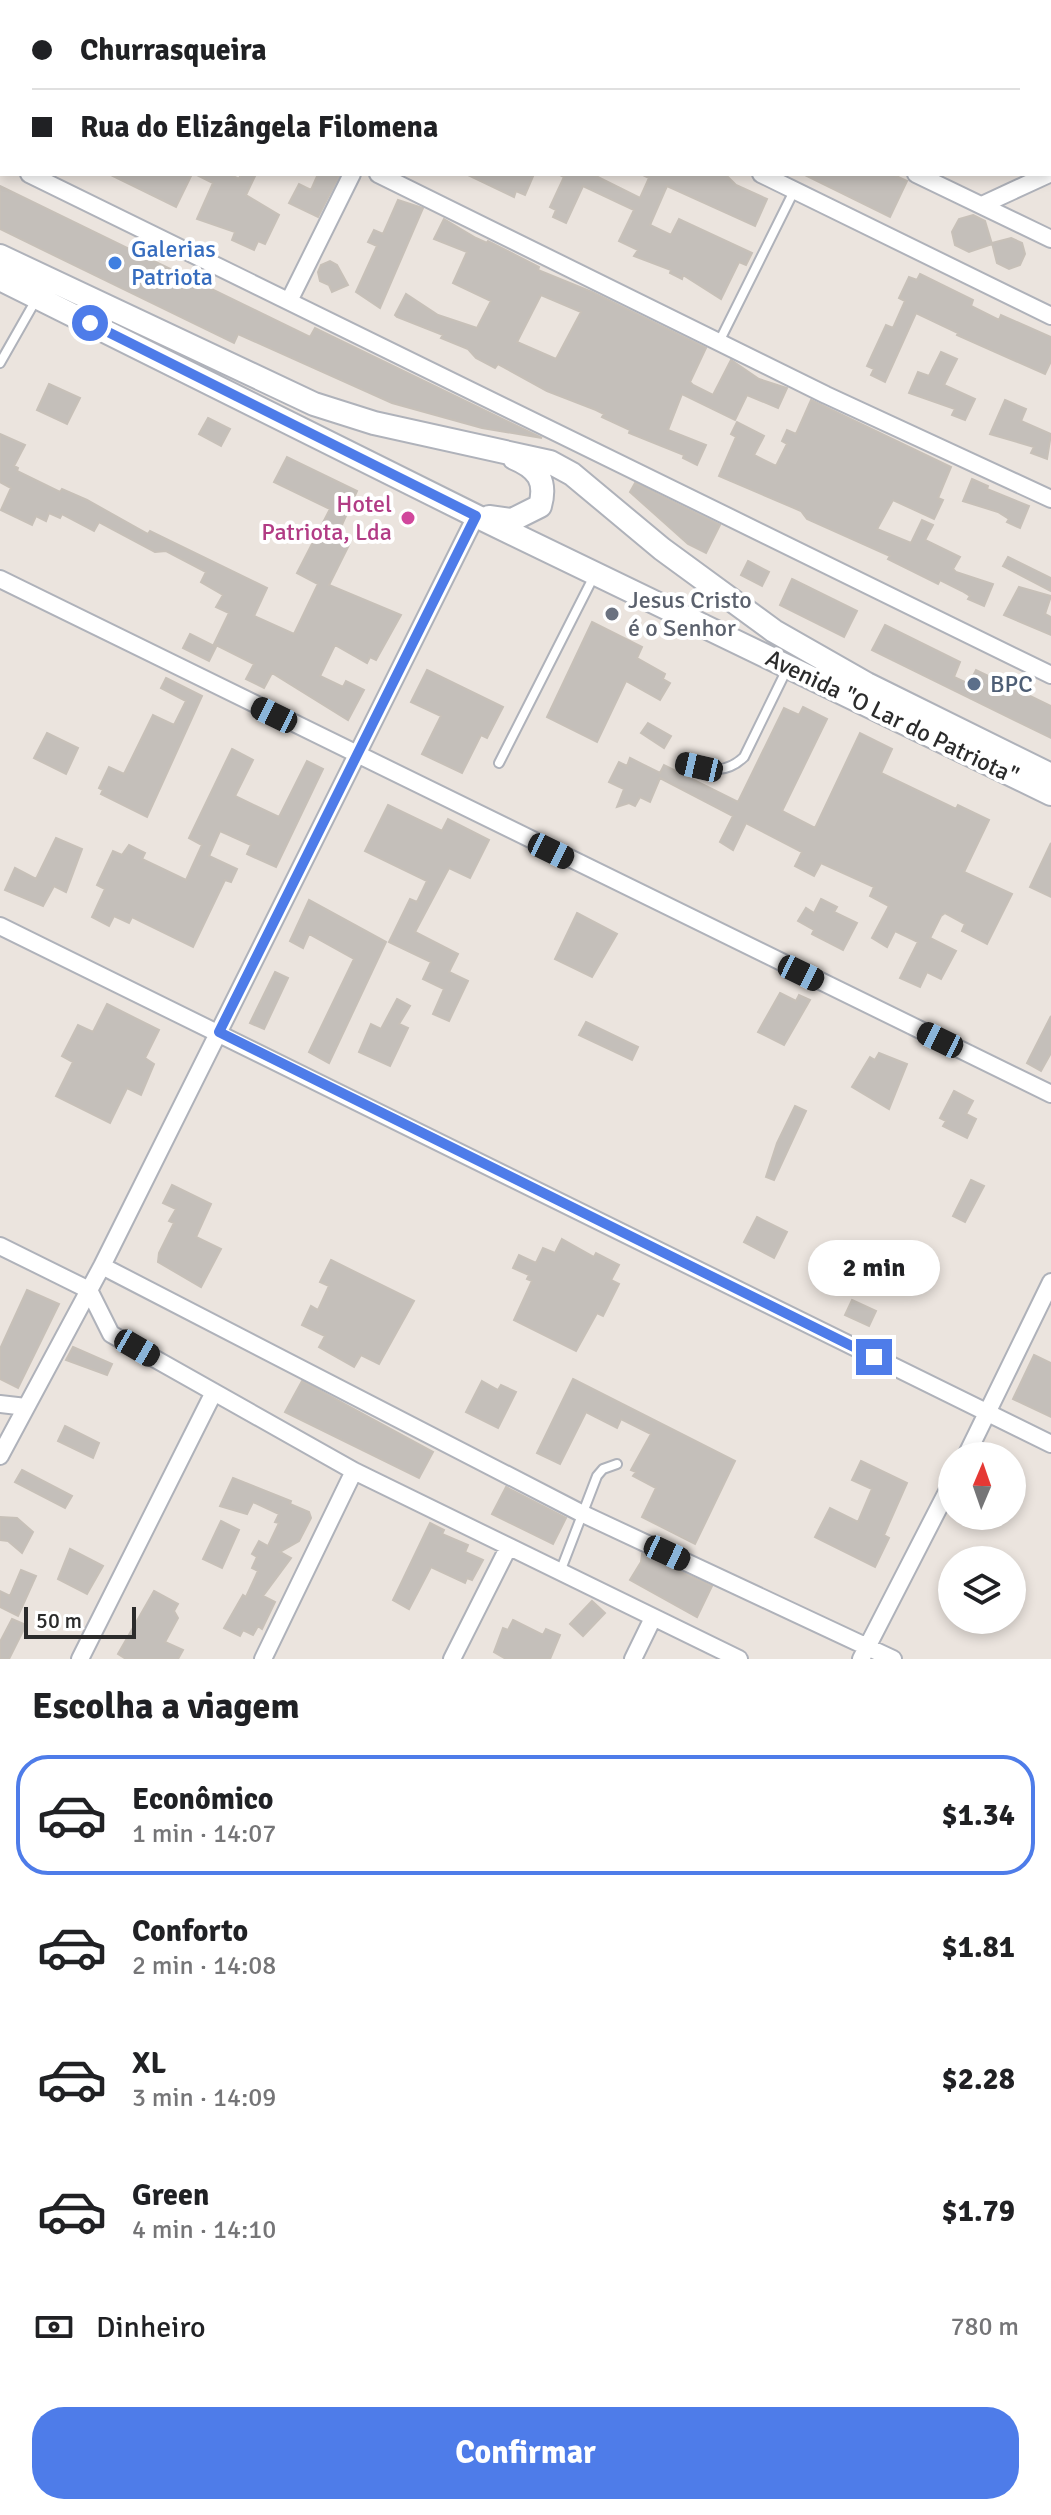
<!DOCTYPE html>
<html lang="pt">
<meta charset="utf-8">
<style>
body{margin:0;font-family:Signika,sans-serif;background:#f6f6f6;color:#202124;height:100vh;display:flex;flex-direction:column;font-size:30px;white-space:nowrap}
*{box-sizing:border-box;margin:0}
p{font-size:26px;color:#757577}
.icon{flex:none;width:44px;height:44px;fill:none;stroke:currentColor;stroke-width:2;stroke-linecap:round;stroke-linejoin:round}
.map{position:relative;height:1659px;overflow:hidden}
.side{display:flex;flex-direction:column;background:#fff;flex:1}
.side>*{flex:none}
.top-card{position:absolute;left:0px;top:0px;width:1052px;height:176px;box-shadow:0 4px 12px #0003;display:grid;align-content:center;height:176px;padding:0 32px;background:#fff}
.needle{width:52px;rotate:2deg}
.tools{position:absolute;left:938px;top:1442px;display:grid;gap:16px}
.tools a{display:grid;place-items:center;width:88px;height:88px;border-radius:50%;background:#fff;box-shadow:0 4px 12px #0003;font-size:40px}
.scale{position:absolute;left:24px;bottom:20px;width:112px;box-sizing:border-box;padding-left:8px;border:4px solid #2b2b2b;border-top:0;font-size:22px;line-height:28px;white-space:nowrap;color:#2b2b2b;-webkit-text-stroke:6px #fff;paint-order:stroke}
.end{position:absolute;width:36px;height:36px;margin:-18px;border:10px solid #4e7ce9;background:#fff;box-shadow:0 0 0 4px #fff}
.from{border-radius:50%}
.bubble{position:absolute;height:56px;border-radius:28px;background:#fff;box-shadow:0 4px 12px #0003;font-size:26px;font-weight:700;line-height:56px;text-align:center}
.car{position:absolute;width:24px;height:48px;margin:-24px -12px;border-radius:10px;box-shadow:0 0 6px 2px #0007;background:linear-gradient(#222 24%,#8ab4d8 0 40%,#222 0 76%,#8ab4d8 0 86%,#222 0)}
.top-card b{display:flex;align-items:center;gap:28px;height:76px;font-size:30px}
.top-card b+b{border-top:2px solid #e0e0e0}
.top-card i{width:20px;height:20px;background:#202124}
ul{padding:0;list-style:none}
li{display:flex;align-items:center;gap:24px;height:120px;margin:0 16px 12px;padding:0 16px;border:4px solid transparent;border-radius:32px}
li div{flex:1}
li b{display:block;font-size:30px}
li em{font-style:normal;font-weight:700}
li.selected{border-color:#4e7ce9}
li>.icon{width:72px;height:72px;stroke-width:1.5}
h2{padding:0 32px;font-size:36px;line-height:96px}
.pay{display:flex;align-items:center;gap:20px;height:88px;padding:0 32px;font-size:30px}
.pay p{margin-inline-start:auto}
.action{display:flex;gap:16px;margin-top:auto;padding:16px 32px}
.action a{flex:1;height:92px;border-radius:32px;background:#4e7ce9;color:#fff;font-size:32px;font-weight:700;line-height:92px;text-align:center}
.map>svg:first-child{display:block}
</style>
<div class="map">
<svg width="1051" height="1659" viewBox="0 0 1051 1659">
<rect width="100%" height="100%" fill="#ebe4de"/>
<path fill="#c4bfba" stroke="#c7c0b8" stroke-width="2" fill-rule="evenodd" d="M109,174H192L176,207Z
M195,174H229L239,179L241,174H256L246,195L279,215L265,244L258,241L254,250L232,240L235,232L197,219L213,183Z
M318,174H340L318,217L289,203L299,184L311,190Z
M466,174H534L525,195L516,191L514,197Z
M558,174H592L640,198L649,178L641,174H725L736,185L767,199L755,226L667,186L650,225L671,235L679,219L752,253L746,265L739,262L721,299L683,275L682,279L670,273L671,270L634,256L638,250L619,241L634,210L583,186L566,223L553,217L556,210L550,207L564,177Z
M803,174H892L907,181L890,217Z
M0,186L310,337L315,328L542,438L482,428L392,403L238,334L234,343L0,229Z
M398,200L423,208L380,308L356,292L377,246L368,242L374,230L383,234Z
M973,215L985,221L992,244L969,252L955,245L952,232L959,219Z
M444,219L476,238L487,243L488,241L539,267L538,270L592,292L706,348L690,382L693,385L713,395L731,360L759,379L787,388L778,408L747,395L735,420L682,394L668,430L706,445L697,465L683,458L684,455L629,433L630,430L602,417L604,414L596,410L547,391L498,364L495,368L476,358L468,349L441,338L443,335L397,317L395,315L406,294L438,315L477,328L491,301L453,283L467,252L434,239ZM541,295L581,312L556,359L517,342Z
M1011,238L1022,243L1025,254L1020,265L1009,269L997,263L992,243Z
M330,261L337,265L348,285L332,292L329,285L320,281L318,272L321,265Z
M920,274L973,300L971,306L999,320L1001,315L1051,337V361L1045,374L957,335L958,333L916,313L885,382L871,375L874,369L867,366L886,325L893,328L905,301L899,298L909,277L917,280Z
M941,352L957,359L944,385L975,399L965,420L952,415L955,409L909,393L918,372L929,376Z
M49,384L80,398L67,424L37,410Z
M811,400L951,467L938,498L943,500L934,519L893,500L877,529L911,543L922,520L933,525L925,540L960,557L953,569L956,572L993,584L984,606L968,599L970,596L962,591L940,580L938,584L888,559L890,556L807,519L801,511L719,476L736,437L731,434L737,422L764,436L754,455L776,466L787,444L782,441L787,430L796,434Z
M1005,400L1026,409L1021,421L1051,434L1047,459L1031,453L1034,447L990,434Z
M208,418L230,429L221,446L199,434Z
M0,434L25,445L14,466L18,468L17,471L60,492L62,489L87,500L148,534L150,531L267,588L254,616L294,634L318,584L297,573L330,509L274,482L287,457L357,491L341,527L340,536L351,541L329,585L401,615L376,660L370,657L367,663L335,645L320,676L343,687L346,681L364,690L348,720L272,673L264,688L246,679L254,664L214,644L229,613L216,607L223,595L201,582L206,572L166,551L155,552L99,522L94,531L62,514L60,518L49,513L46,521L36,516L32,525L1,510L11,488L0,482Z
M972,479L988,486L987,489L1029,506L1020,528L1007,522L1009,519L998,512L963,501Z
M635,483L720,525L706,553L688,544L630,492Z
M1008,557L1051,578V591L1003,566Z
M748,561L769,572L762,586L741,575Z
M792,579L857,611L844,637L780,605Z
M1019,587L1051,596L1045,614L1051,617V635L1004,615Z
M592,622L642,647L637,658L665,674L663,679L670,683L660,700L626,681L597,742L547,717Z
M885,625L960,662L954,677L969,684L976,670L1051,706V738L872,650Z
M190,634L216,647L209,661L183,648Z
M427,670L503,707L487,738L481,735L462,773L422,754L441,716L411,702Z
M166,678L202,696L147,817L101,794L103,790L99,788L109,767L124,774L153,715L174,725L186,701L161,688Z
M803,707L827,719L782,811L815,828L860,733L892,749L881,773L956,809L958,805L989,820L964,872L1012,894L987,944L962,931L965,924L945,913L941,916L930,938L956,951L941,979L927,972L920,987L900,978L918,942L895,931L887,947L872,938L889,906L870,896L874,887L821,863L814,876L795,866L802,852L746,823L733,850L720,842L733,816L660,778L650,802L640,797L635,806L629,803L617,807L624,789L609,782L619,762L627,766L630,758L660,773L664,765L738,802L784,708L799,715Z
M648,723L671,736L664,748L641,733Z
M47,733L78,748L66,774L34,758Z
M232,749L253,760L235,796L279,817L307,761L323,769L276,867L247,854L251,845L220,831L209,856L237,869L231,882L225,880L193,947L132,917L129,923L114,916L109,926L92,917L105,889L97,885L113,851L122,855L129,845L145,853L142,859L186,880L202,845L189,838Z
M388,805L442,831L448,819L489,840L470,878L449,868L415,932L458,954L449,972L468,981L449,1021L433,1014L444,989L423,979L431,962L389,942L410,899L417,902L427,881L365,851Z
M56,838L82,849L66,892L54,886L43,906L5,890L15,868L36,879Z
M1051,843V897L1030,887Z
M821,899L837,907L834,912L857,923L843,950L812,934L814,930L798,921L806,908L814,913Z
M309,900L386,942L329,1063L309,1052L354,959L309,934L303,948L290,941Z
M577,913L617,934L592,977L555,959Z
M275,972L288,978L264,1029L250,1023Z
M780,993L796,1001L799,995L810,1000L784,1045L758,1032Z
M397,999L410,1006L399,1024L408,1028L390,1066L359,1052L371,1024L381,1029Z
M107,1004L159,1030L145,1058L154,1064L141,1095L127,1088L110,1123L56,1096L73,1062L62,1056L78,1025L93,1032Z
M1051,1016V1053L1041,1071L1027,1063Z
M586,1022L638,1047L632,1060L579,1035Z
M879,1053L907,1064L889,1109L852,1087L870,1057L875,1060Z
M954,1091L973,1101L966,1114L976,1119L967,1138L943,1126L946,1121L940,1118Z
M795,1106L806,1111L774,1180L766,1177L777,1143Z
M971,1180L984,1186L965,1222L953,1216Z
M172,1185L211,1204L196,1237L221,1249L201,1287L158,1262L159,1253L174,1223L169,1221L176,1209L163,1203Z
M757,1217L787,1232L774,1258L744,1242Z
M562,1239L594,1257L596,1253L619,1265L611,1280L619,1284L603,1316L597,1313L576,1351L514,1320L532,1281L527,1279L529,1275L513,1268L519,1255L536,1263L543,1248L555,1253Z
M331,1260L414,1301L379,1364L361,1355L354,1367L319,1347L325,1336L302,1325L311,1306L318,1310L329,1286L320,1282Z
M27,1290L59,1304L18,1388L0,1379V1349Z
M852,1300L876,1311L869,1326L845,1315Z
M73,1347L112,1364L107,1375L66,1360Z
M1034,1355L1051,1363V1417L1013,1399Z
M573,1379L735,1461L695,1544L642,1517L656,1488L633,1476L636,1472L631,1470L651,1434L621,1419L617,1428L586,1412L560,1464L537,1453Z
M302,1381L433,1452L419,1478L285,1412Z
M482,1381L498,1390L501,1385L516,1392L498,1428L466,1412Z
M65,1426L99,1443L93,1458L58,1441Z
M861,1461L907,1483L884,1535L889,1538L875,1567L815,1537L830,1508L858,1522L872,1489L852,1480Z
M22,1470L72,1496L65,1508L15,1482Z
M233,1478L291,1501L290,1504L309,1512L311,1518L299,1541L280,1552L291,1558L263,1596L275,1602L262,1629L258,1626L253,1635L243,1630L240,1636L224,1628L243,1595L246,1597L258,1571L252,1568L257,1557L252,1554L259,1541L268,1546L279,1523L275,1522L279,1514L253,1502L247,1514L220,1506Z
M506,1487L566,1518L553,1544L492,1514Z
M0,1517L17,1518L33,1532L22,1553L8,1541L0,1540Z
M221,1521L239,1530L222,1568L203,1559Z
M430,1523L444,1530L442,1534L468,1545L465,1552L483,1560L472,1580L467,1578L465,1583L431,1567L409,1609L393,1600Z
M70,1549L103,1566L87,1594L58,1579Z
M642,1554L712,1586L697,1617L630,1580L641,1562Z
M21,1570L36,1576L18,1616L0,1607V1591L10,1596Z
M154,1591L178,1604L174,1611L178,1618L165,1642L183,1650L178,1659H126L118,1654Z
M592,1601L605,1613L583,1636L570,1624Z
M12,1619L26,1625L9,1659H0V1642Z
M513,1620L543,1635L546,1629L560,1635L550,1659H506L494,1652L503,1628L508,1630Z"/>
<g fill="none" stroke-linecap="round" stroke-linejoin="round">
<defs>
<path id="lane" d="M719,342L794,191
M0,363L37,298
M499,763L595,574
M681,763C706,769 724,776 744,757L788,667
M560,1572L597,1476L603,1469L617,1464"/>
<path id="street" d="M43,0L47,2
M405,0L409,2
M556,0L560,2
M470,2L471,0
M831,2L832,0
M0,160L2,161
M29,174L1051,675
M378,174L826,395L1051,499
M761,174L1051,316
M916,174L1051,239
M982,205L1049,174
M289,301L352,174
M0,579L1051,1094
M0,926L1051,1444
M0,1246L89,1290L111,1334L354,1471L739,1659
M102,1266L581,1513L893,1659
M0,1404L26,1407
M0,1456L102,1266L476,516
M966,1456L1051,1282
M80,1659L214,1392
M263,1659L354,1471
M452,1659L508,1548
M633,1659L653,1618
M861,1659L952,1482"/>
<path id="secondary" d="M0,256L314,404L374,423L550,462L572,474L662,549L774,631L867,684L1051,775
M0,279L476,516L1051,794
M489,517L512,520L540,506C547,481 538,468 514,458"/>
</defs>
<use href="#lane" stroke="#afb2ba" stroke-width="12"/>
<use href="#street" stroke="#afb2ba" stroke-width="20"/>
<use href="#secondary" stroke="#afb2ba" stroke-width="26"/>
<use href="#lane" stroke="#fff" stroke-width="8"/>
<use href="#street" stroke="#fff" stroke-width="16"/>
<use href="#secondary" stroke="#fff" stroke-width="22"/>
</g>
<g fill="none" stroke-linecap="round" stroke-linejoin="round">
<path stroke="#4e7ce9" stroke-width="10" d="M90,323L476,516L219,1032L874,1357"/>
</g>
<circle fill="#3f7fe0" stroke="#fff" stroke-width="3" cx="115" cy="263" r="8"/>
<circle fill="#d1479c" stroke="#fff" stroke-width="3" cx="408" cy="518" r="8"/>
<circle fill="#6b7280" stroke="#fff" stroke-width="3" cx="612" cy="614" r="8"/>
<circle fill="#5c6f8a" stroke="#fff" stroke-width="3" cx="974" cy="684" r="8"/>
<g text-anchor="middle" stroke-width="8" stroke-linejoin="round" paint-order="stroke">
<g font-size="24" fill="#366cbe" stroke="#fff" text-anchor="start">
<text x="131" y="257">Galerias<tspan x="131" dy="28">Patriota</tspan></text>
</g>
<g font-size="24" fill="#b23c85" stroke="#fff" text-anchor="end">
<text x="392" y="512">Hotel<tspan x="392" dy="28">Patriota, Lda</tspan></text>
</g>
<g font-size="24" fill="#5b616d" stroke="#fff" text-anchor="start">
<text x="628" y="608">Jesus Cristo<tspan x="628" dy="28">é o Senhor</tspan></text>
</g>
<g font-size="24" fill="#4e5e75" stroke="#fff" text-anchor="start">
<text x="990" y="692">BPC</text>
</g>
<g font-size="24" fill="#2b2b2b" stroke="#fff">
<text transform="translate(892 717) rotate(26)" y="8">Avenida "O Lar do Patriota"</text>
</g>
</g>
</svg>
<div class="tools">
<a><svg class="needle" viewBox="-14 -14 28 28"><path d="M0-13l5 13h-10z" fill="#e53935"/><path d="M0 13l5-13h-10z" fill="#757577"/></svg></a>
<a><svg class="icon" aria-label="layers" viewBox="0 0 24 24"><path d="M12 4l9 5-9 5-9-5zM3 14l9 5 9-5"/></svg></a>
</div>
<div class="scale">50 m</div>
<i class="end from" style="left:90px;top:323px"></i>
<i class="end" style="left:874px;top:1357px"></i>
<div class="bubble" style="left:808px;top:1240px;width:132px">2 min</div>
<i class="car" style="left:274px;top:715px;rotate:296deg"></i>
<i class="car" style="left:699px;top:767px;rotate:283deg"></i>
<i class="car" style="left:551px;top:851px;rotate:116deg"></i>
<i class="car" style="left:801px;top:973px;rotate:116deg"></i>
<i class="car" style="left:940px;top:1040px;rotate:296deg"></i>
<i class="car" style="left:137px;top:1348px;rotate:120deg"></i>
<i class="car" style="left:667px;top:1553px;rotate:115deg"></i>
<div class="top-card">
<b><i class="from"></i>Churrasqueira</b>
<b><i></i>Rua do Elizângela Filomena</b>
</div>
</div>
<section class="side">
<h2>Escolha a viagem</h2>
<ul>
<li class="selected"><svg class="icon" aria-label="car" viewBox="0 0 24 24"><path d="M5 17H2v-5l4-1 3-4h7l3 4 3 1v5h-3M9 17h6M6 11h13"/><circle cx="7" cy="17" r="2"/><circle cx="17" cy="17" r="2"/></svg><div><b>Econômico</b><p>1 min · 14:07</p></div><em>$1.34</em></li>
<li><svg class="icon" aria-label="car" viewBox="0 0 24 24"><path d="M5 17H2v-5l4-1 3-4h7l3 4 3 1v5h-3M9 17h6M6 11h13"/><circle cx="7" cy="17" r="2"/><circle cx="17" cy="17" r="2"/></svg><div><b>Conforto</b><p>2 min · 14:08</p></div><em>$1.81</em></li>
<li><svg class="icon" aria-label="car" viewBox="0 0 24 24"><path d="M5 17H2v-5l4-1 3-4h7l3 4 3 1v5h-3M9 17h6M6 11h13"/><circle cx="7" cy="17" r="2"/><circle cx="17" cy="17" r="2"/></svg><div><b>XL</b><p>3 min · 14:09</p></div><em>$2.28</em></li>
<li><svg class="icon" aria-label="car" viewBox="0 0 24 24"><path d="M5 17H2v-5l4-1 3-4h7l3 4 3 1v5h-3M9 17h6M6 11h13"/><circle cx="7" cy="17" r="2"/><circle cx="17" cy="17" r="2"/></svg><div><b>Green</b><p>4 min · 14:10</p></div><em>$1.79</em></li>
</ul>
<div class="pay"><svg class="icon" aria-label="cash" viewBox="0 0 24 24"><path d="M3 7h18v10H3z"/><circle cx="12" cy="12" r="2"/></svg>Dinheiro<p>780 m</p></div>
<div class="action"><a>Confirmar</a></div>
</section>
